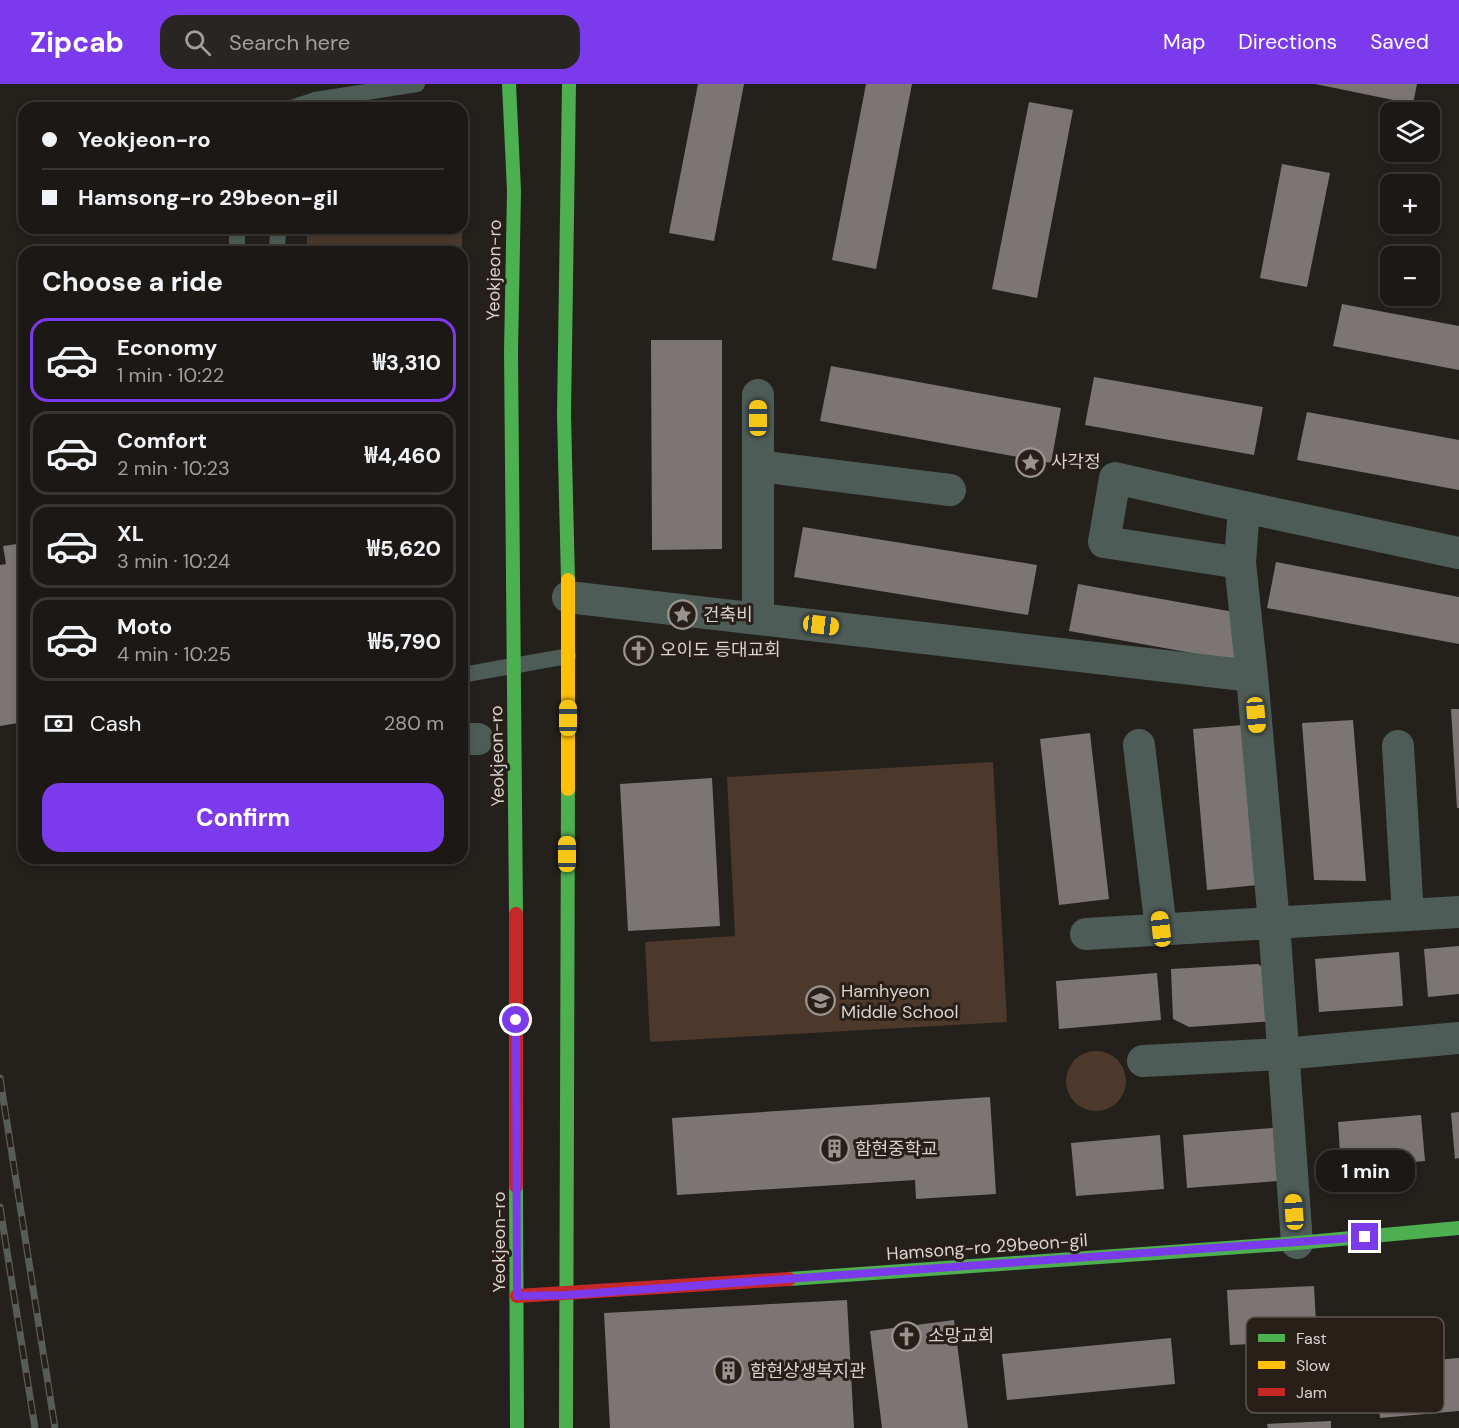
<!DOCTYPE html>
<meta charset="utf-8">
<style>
body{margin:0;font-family:"DM Sans","Noto Sans KR",sans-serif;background:#282522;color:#f1f3f6;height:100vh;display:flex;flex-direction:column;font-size:22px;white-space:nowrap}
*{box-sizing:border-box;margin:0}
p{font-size:20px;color:#a0a0a0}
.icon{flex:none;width:33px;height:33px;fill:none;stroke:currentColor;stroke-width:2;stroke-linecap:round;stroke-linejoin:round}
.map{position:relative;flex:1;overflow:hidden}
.drawer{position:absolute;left:18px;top:162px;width:450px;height:618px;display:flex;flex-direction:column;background:#1b1815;border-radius:18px;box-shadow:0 3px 9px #0003,0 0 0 2px #393734}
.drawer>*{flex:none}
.hud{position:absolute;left:18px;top:18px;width:450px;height:132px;border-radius:18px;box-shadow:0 3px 9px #0003,0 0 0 2px #393734;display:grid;align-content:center;height:132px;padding:0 24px;background:#1b1815}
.tools{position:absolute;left:1380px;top:18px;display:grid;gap:12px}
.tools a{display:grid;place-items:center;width:60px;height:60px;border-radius:12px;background:#1b1815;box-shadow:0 3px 9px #0003,0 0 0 2px #393734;font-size:30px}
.end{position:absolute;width:27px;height:27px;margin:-14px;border:8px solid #7c3aed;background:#fff;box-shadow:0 0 0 3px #fff}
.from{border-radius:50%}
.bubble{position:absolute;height:42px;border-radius:18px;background:#1b1815;box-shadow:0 3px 9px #0003,0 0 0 2px #393734;font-size:20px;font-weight:700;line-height:42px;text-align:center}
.car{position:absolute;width:18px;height:36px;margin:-18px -9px;border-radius:8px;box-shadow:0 0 4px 2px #0007;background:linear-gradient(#f5c518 24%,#345 0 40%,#f5c518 0 76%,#345 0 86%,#f5c518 0)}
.hud b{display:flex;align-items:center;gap:21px;height:57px;font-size:22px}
.hud b+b{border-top:2px solid #393734}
.hud i{width:15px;height:15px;background:#f1f3f6}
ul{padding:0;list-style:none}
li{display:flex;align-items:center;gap:18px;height:84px;margin:0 12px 9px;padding:0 12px;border:3px solid #393734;border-radius:18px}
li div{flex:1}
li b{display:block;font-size:22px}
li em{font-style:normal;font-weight:700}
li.selected{border-color:#7c3aed}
li>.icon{width:54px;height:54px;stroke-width:1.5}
h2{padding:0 24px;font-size:27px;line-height:72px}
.pay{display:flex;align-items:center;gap:15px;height:66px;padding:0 24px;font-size:22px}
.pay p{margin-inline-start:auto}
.primary-button{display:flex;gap:12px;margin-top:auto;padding:12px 24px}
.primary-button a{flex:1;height:69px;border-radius:18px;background:#7c3aed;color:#fff;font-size:24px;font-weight:700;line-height:69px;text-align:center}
header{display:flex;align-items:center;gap:36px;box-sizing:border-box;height:84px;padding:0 30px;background:#7c3aed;color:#fff}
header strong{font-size:28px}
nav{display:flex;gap:33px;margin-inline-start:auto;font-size:21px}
.search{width:420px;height:54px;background:#282522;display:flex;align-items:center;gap:15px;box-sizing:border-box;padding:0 21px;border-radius:18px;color:#a0a0a0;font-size:22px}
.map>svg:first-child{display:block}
</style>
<header>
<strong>Zipcab</strong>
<div class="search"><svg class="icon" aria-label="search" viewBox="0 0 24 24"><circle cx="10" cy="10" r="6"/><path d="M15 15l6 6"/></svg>Search here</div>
<nav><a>Map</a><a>Directions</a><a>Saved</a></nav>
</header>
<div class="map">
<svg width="1459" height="1344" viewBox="0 0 1459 1344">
<rect width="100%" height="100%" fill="#24201c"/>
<path fill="#4c392c" d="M307,144H462V168H307Z
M462,178L467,532L462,539Z
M993,678L1007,938L650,958L645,858L735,852L727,693Z
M1066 997a30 30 0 1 1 60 0a30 30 0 1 1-60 0Z"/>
<path fill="#7b7673" d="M698,0H744L714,157L669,149Z
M866,0H912L876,185L832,176Z
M1315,0H1417L1413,20Z
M1029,18L1073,26L1037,214L992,205Z
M1282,80L1330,89L1307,203L1260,194Z
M1342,220L1459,242V286L1333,262Z
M651,256H722V465L652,466Z
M831,282L1061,324L1051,379L820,337Z
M1094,293L1263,323L1254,371L1085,341Z
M1307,328L1459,356V406L1297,376Z
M803,443L1037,481L1028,531L794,493Z
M24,459V638L0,642V481L6,480L3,462Z
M1276,478L1459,513V560L1267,524Z
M1078,500L1245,530L1237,577L1069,547Z
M1451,625H1459V724H1457Z
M1353,636L1366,797L1314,796L1302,639Z
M1243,641L1258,801L1207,806L1193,645Z
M1090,649L1109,815L1059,821L1040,655Z
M712,694L720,842L628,847L620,700Z
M1459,862V910L1428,913L1424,865Z
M1399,868L1403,922L1319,928L1315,875Z
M1258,880L1273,891L1276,937L1189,943L1173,935L1171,885Z
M1157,889L1161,936L1059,945L1056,897Z
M990,1013L996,1110L916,1115L915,1096L677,1111L672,1034Z
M1459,1028V1074L1455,1075L1451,1029Z
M1421,1031L1425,1077L1341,1084L1338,1038Z
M1273,1044L1278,1097L1187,1104L1183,1051Z
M1160,1051L1164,1105L1076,1112L1071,1059Z
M1314,1202L1317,1257L1230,1261L1227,1206Z
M847,1216L854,1344H610L604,1229Z
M954,1236L968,1344H882L870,1247Z
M1171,1254L1175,1300L1007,1316L1002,1270Z
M1459,1274V1327L1380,1334L1375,1281Z
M1331,1337V1344H1268L1267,1340Z"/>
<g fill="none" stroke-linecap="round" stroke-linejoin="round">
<path stroke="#4e5c58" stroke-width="16" d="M291,24L315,16
M308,24L315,16L417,0
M237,168V144
M277,168L278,144
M462,591L568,572"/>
<path stroke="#4e5c58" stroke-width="32" d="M758,311V534
M758,382L950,406
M1244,423L1459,469
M1240,479L1244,423L1115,394L1104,458L1240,479L1252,592
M568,513L1252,592L1274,839L1297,1159
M462,655H478
M1139,661L1161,845
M1398,662L1408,831
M1086,850L1459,828
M1143,977L1283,970L1459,954"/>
<path stroke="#4caf50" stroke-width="14" d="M509,0L514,107L511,268L516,830
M568,496L564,331L569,0
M516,1102L517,1344
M789,1195L1297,1159L1459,1144
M566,1344L568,705"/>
<path stroke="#ffc107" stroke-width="14" d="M568,705V496"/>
<path stroke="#c62828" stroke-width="14" d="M516,830V1102
M517,1212L789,1195"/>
<defs>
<path id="rail" d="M0,994L55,1344
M0,1123L35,1344"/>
</defs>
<use href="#rail" stroke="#575c58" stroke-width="7"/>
<use href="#rail" stroke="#281f18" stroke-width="4.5" stroke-dasharray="14" stroke-linecap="butt"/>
</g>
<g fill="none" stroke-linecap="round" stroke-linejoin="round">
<path stroke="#7c3aed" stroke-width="8" d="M516,936L517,1212L566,1211L1365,1153"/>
</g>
<defs>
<symbol id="sight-ring" viewBox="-11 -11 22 22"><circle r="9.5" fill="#281f18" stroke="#9a9490" stroke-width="1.5"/><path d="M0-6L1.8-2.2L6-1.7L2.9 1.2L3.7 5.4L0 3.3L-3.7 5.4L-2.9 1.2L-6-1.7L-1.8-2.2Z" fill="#9a9490"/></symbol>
<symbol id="church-ring" viewBox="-11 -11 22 22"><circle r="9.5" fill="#281f18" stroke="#9a9490" stroke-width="1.5"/><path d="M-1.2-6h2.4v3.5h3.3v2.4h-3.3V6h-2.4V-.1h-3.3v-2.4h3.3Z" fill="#9a9490"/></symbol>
<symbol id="school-ring" viewBox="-11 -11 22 22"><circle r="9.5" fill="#281f18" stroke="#9a9490" stroke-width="1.5"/><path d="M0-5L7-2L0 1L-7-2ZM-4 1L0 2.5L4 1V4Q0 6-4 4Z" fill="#9a9490"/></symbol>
<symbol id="building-ring" viewBox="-11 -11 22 22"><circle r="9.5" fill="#281f18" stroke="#9a9490" stroke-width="1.5"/><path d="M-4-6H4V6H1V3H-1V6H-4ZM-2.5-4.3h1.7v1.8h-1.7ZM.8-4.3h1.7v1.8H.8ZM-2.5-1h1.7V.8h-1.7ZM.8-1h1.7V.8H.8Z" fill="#9a9490"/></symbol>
</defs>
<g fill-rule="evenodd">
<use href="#sight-ring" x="1014" y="362" width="33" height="33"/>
<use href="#sight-ring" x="666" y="514" width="33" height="33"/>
<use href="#church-ring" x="622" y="550" width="33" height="33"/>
<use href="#school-ring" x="804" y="900" width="33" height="33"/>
<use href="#building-ring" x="818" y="1048" width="33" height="33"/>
<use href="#church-ring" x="890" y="1236" width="33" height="33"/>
<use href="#building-ring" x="712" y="1270" width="33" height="33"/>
</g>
<g text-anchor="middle" stroke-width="6" stroke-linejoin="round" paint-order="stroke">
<g font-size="18" fill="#d9d2ce" stroke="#281f18">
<text transform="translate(494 186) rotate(-89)" y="6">Yeokjeon-ro</text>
<text transform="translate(497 672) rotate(-91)" y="6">Yeokjeon-ro</text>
<text transform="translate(499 1158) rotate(-90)" y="6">Yeokjeon-ro</text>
<text transform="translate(987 1163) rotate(-4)" y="6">Hamsong-ro 29beon-gil</text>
</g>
<g font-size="18" fill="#d9d2ce" stroke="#281f18" text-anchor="start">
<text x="1051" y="384">사각정</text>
<text x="703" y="537">건축비</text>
<text x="660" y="572">오이도 등대교회</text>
<text x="841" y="913">Hamhyeon<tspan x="841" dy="21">Middle School</tspan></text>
<text x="855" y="1071">함현중학교</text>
<text x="928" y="1258">소망교회</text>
<text x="750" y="1293">함현상생복지관</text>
</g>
</g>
<rect x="1246" y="1233" width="198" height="96" rx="9" fill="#281f18" stroke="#5d554f" stroke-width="1.5"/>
<rect x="1258" y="1250" width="27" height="8" fill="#4caf50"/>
<rect x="1258" y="1277" width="27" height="8" fill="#ffc107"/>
<rect x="1258" y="1304" width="27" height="8" fill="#c62828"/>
<g font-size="16" fill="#d9d2ce">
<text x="1296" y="1260">Fast</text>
<text x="1296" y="1287">Slow</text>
<text x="1296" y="1314">Jam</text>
</g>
</svg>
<div class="tools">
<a><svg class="icon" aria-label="layers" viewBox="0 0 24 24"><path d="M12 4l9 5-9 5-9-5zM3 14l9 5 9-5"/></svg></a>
<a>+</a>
<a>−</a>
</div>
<i class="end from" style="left:516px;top:936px"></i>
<i class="end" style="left:1365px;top:1153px"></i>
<div class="bubble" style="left:1316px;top:1066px;width:99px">1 min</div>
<i class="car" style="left:758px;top:334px;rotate:0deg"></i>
<i class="car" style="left:821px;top:541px;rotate:97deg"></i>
<i class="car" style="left:1256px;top:631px;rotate:175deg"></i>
<i class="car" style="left:568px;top:634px;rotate:0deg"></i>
<i class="car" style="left:567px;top:770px;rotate:0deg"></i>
<i class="car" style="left:1161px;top:845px;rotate:353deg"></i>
<i class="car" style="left:1294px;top:1128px;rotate:356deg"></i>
<div class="hud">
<b><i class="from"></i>Yeokjeon-ro</b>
<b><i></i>Hamsong-ro 29beon-gil</b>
</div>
<section class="drawer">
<h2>Choose a ride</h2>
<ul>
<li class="selected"><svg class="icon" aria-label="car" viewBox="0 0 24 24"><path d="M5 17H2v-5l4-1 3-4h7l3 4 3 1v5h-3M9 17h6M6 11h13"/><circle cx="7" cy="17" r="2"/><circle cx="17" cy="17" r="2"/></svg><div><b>Economy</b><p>1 min · 10:22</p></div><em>₩3,310</em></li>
<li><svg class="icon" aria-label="car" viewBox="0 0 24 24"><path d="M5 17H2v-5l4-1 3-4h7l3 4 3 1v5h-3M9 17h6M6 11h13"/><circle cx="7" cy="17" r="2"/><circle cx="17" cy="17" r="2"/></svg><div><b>Comfort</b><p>2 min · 10:23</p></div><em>₩4,460</em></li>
<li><svg class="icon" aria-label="car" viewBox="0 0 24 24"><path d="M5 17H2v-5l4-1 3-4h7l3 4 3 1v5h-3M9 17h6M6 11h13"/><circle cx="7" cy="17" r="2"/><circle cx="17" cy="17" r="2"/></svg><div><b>XL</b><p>3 min · 10:24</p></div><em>₩5,620</em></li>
<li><svg class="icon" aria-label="car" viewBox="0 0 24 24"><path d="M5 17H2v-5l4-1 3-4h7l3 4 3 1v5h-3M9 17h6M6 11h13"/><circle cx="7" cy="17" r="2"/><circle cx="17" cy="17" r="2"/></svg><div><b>Moto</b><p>4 min · 10:25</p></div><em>₩5,790</em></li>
</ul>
<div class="pay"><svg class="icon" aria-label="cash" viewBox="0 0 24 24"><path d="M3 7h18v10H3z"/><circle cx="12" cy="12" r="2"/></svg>Cash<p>280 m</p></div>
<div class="primary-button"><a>Confirm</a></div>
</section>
</div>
